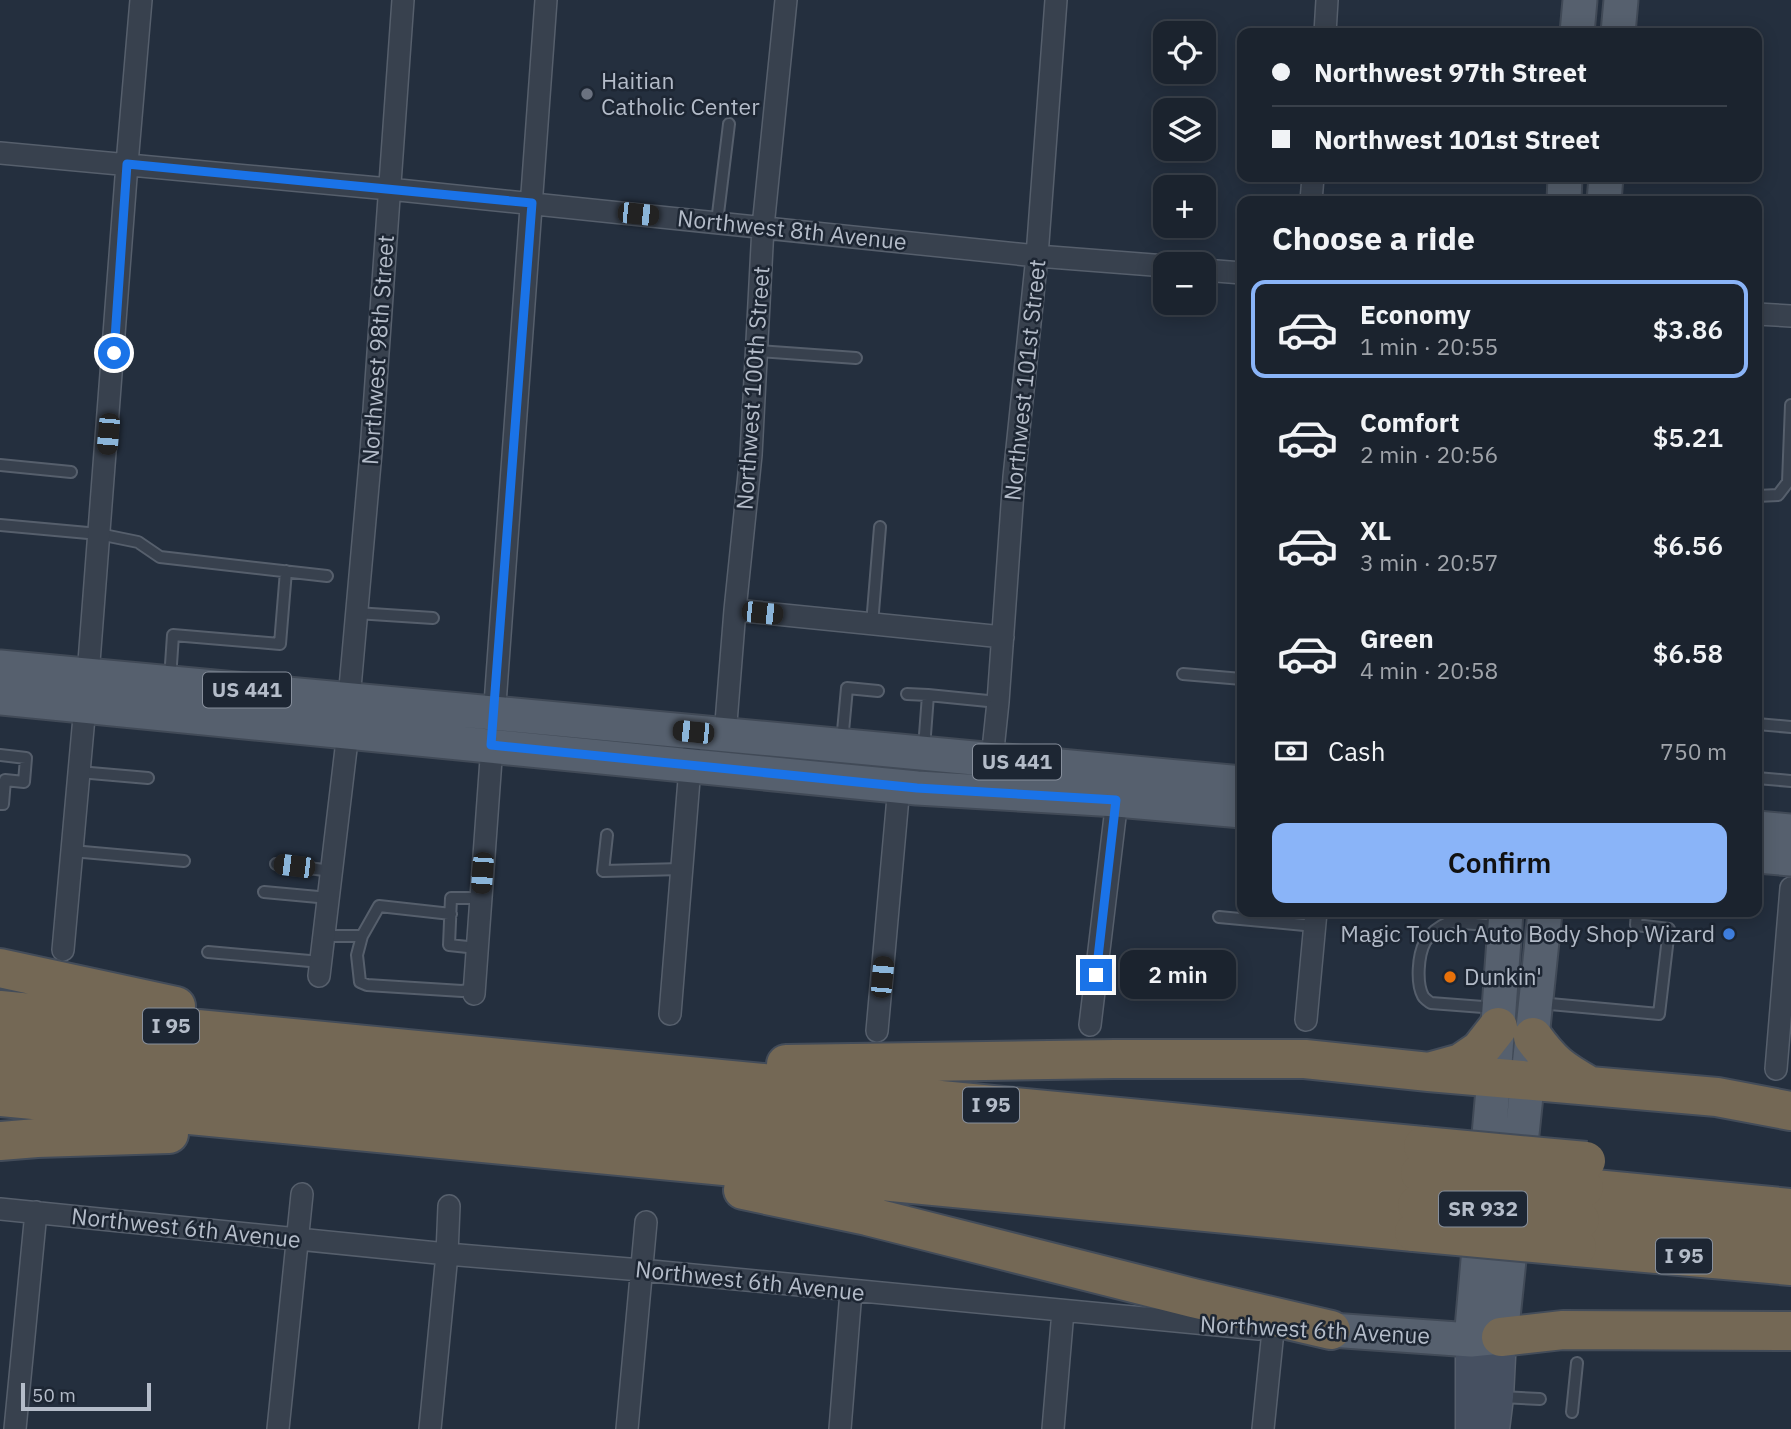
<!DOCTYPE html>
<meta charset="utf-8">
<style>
body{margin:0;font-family:"IBM Plex Sans",sans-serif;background:#242b36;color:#f1f3f6;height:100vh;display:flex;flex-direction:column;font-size:26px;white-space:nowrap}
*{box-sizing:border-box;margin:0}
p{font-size:23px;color:#a0a4aa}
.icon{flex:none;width:38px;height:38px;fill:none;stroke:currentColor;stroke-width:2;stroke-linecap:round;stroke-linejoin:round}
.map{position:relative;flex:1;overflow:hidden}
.side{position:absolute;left:1237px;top:196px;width:525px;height:721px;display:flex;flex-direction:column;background:#1b232e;border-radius:14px;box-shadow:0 4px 18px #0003,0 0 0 2px #39404a}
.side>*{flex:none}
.top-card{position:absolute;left:1237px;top:28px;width:525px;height:154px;border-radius:14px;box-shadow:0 4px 18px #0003,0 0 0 2px #39404a;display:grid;align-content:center;height:154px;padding:0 35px;background:#1b232e}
.tools{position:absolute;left:1153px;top:21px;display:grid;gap:14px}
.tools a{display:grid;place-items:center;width:63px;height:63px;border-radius:14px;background:#1b232e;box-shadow:0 4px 18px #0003,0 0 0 2px #39404a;font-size:35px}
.scale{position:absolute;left:21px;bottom:18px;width:130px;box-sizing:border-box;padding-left:7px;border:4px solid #b4bcc9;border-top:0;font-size:19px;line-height:24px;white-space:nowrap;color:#b4bcc9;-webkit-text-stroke:5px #1d2633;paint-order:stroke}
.end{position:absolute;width:32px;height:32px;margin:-16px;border:9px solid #1a73e8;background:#fff;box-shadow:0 0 0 4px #fff}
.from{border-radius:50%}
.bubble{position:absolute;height:49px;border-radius:14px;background:#1b232e;box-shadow:0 4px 18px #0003,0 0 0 2px #39404a;font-size:23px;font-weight:600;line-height:49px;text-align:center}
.car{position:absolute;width:21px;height:42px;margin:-21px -10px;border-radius:9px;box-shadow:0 0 5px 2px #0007;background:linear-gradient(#222 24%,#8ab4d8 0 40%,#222 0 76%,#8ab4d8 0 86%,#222 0)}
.top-card b{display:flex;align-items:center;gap:24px;height:66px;font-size:26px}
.top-card b+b{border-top:2px solid #39404a}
.top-card i{width:18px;height:18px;background:#f1f3f6}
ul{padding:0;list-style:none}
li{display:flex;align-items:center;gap:21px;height:98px;margin:0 14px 10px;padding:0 21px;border:4px solid transparent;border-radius:14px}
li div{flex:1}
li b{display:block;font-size:26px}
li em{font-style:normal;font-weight:600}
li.active{border-color:#8ab4f8}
li>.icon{width:63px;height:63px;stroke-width:1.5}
h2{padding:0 35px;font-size:32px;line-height:84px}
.pay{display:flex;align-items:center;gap:18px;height:77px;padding:0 35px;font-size:26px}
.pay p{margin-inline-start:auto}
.primary-button{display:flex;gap:14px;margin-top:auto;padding:14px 35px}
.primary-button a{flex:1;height:80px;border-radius:14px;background:#8ab4f8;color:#111;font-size:28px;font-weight:600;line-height:80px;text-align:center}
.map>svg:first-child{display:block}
</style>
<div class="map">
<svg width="1791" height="1429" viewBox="0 0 1791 1429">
<rect width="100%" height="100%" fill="#242f3e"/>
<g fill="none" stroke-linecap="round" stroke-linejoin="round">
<defs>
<path id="service" d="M717,222L729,124
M757,351L856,358
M0,465L71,472
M1757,496L1778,495L1788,482L1791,405
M0,525L99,534L138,542L160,557L327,576
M356,613L433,618
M872,624L880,527
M1183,674L1242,679
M170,679L173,635L280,644L286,571
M907,694L928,695
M1757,724L1791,727
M842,742L847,688L878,691
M924,748L928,695L998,702
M0,755L26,758L24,782L5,780L3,804H0
M79,772L148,778
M1757,778L1791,781
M607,835L603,871L682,869
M72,851L184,861
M276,864L332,871
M264,892L329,898
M1451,912L1450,922L1500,926
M1219,917L1315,926
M1450,922C1440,926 1431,932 1425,942C1418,955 1416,983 1423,996C1424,998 1429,1002 1431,1003L1496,1008
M324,936H362L379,906L451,914
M362,936L357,955L360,982L367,985L462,991L474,989
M477,948L449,945L451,898H480
M208,952L321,962
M1539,1003L1659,1014L1669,929L1636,925L1637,912
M1501,1397L1540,1399
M1572,1412L1577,1363"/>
<path id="minor" d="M1325,33L1327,0
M0,153L389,189L1037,256L1166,266
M1311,201L1313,177
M1204,270L1242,273
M1757,314L1791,316
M735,610L1003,637
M88,675L127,164L141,0
M349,699L371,452L403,0
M725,735L735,610L751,455L763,227L786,0
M992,759L998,702L1014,477L1037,256L1056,0
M63,950L85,706
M319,976L348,732
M474,994L546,0
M670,1014L691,755
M1306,1020L1316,912
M1090,1025L1117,800
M877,1031L899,786
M1776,1069L1791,888
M0,1209L447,1254L641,1270L1259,1329
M15,1429L36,1212
M278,1429L302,1194
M430,1429L447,1254L449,1206
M627,1429L646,1222
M840,1429L851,1291
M1053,1429L1063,1311
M1263,1429L1273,1331"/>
<path id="secondary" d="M1471,1429V1340
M1494,1429L1498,1397L1501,1337"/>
<path id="primary" d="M1577,33L1580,0
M1618,33L1621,0
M1564,201L1565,177
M1604,201L1606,177
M0,667C414,706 828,744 1242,783
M0,698L917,788L1117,800L1242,811
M1757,828L1791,831
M1757,856L1791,859
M1331,1330L1471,1340L1501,1337L1545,912
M1471,1340L1494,1078L1506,912"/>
<path id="motorway" d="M0,968L176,1006
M0,1010L1423,1146
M1533,1037C1552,1063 1560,1069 1588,1085
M0,1038L1420,1173
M786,1064L1114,1059H1305L1429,1072L1717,1097L1791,1111
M0,1069L1417,1205
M1432,1071L1461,1063L1480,1050L1498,1027
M0,1097L1414,1232
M0,1141L37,1138L169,1134
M1584,1188L1791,1208
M743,1190L867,1216L1193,1298L1331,1330
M1580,1220L1791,1239
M1577,1247L1791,1266
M1501,1337L1563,1330L1791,1331"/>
</defs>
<use href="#service" stroke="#565f6c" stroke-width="14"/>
<use href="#minor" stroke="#565f6c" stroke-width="24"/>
<use href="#secondary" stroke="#565f6c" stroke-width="33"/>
<use href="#primary" stroke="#414a57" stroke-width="37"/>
<use href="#motorway" stroke="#434c59" stroke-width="42"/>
<use href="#service" stroke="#38414e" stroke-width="10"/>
<use href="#minor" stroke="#38414e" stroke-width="21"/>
<use href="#secondary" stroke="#465061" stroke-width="30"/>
<use href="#primary" stroke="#56606e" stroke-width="33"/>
<use href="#motorway" stroke="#746855" stroke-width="38"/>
<defs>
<path id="motorway-bridge" d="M1423,1146L1586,1161
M1420,1173L1584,1188
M1417,1205L1580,1220
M1414,1232L1577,1247"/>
</defs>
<use href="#motorway-bridge" stroke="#434c59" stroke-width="42" stroke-linecap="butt"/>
<use href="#motorway-bridge" stroke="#746855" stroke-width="38"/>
</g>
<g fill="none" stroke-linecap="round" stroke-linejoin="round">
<path stroke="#1a73e8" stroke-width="9" d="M114,353L127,164L532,203L491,745L917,788L1116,800L1096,975"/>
</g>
<circle fill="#6b7280" stroke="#1d2633" stroke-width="2.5" cx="587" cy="94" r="7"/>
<circle fill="#3f7fe0" stroke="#1d2633" stroke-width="2.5" cx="1729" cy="934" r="7"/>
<circle fill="#e8710a" stroke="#1d2633" stroke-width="2.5" cx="1450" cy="977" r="7"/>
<g text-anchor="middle" stroke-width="5" stroke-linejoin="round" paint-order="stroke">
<g fill="#1d2633" stroke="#878f9c" stroke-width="2">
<rect x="203" y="672.5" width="88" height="35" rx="5"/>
<rect x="973" y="744.5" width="88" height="35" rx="5"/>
<rect x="143" y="1008.5" width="56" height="35" rx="5"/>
<rect x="963" y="1087.5" width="56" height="35" rx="5"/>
<rect x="1439" y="1191.5" width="88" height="35" rx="5"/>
<rect x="1656" y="1238.5" width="56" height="35" rx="5"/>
</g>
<g font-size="21" font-weight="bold" fill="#b4bcc9">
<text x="247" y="697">US 441</text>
<text x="1017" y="769">US 441</text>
<text x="171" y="1033">I 95</text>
<text x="991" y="1112">I 95</text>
<text x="1483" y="1216">SR 932</text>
<text x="1684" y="1263">I 95</text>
</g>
<g font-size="23" fill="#b4bcc9" stroke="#1d2633" text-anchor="start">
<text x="601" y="89">Haitian<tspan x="601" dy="26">Catholic Center</tspan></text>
<text x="1715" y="942" text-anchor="end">Magic Touch Auto Body Shop Wizard</text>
<text x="1464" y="985">Dunkin'</text>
</g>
<g font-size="23" fill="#b4bcc9" stroke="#1d2633">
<text transform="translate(792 230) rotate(6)" y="8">Northwest 8th Avenue</text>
<text transform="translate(378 350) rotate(-86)" y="8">Northwest 98th Street</text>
<text transform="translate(1025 380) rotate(-84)" y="8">Northwest 101st Street</text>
<text transform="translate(753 388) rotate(-86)" y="8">Northwest 100th Street</text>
<text transform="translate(186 1228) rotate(6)" y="8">Northwest 6th Avenue</text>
<text transform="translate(750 1281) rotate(6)" y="8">Northwest 6th Avenue</text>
<text transform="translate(1315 1330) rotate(3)" y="8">Northwest 6th Avenue</text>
</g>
</g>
</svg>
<div class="tools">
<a><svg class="icon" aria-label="locate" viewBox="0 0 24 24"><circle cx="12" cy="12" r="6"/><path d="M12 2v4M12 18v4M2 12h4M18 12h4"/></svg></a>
<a><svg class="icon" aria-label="layers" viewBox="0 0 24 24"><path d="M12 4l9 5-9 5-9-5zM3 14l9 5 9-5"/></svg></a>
<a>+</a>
<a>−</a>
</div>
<div class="scale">50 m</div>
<i class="end from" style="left:114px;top:353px"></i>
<i class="end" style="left:1096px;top:975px"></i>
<div class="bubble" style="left:1120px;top:950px;width:116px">2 min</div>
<i class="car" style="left:638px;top:214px;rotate:96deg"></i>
<i class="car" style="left:108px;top:434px;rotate:185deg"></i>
<i class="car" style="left:762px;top:613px;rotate:96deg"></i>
<i class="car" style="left:693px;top:732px;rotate:276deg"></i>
<i class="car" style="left:294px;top:866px;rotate:277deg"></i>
<i class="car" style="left:482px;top:873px;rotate:184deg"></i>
<i class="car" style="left:882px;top:977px;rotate:5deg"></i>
<div class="top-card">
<b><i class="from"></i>Northwest 97th Street</b>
<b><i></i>Northwest 101st Street</b>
</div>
<section class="side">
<h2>Choose a ride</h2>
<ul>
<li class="active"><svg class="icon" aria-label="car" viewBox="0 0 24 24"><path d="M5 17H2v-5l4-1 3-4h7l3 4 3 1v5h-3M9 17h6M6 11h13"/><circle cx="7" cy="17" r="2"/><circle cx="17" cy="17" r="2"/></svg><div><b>Economy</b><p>1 min · 20:55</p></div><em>$3.86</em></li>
<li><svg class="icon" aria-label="car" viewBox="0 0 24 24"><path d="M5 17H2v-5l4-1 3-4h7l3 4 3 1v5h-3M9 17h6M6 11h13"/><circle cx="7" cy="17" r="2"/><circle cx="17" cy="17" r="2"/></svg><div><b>Comfort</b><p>2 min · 20:56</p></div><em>$5.21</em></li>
<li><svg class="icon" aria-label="car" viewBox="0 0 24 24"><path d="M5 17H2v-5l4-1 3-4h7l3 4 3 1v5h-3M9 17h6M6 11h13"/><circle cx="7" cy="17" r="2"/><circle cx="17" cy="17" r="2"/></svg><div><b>XL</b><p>3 min · 20:57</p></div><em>$6.56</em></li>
<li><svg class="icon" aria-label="car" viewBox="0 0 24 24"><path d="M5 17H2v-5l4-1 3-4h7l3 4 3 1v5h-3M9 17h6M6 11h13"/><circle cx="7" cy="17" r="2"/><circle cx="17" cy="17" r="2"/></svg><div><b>Green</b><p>4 min · 20:58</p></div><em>$6.58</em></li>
</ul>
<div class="pay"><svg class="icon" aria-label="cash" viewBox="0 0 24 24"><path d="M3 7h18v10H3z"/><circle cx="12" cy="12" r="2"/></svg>Cash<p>750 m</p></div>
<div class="primary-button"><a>Confirm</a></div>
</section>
</div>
